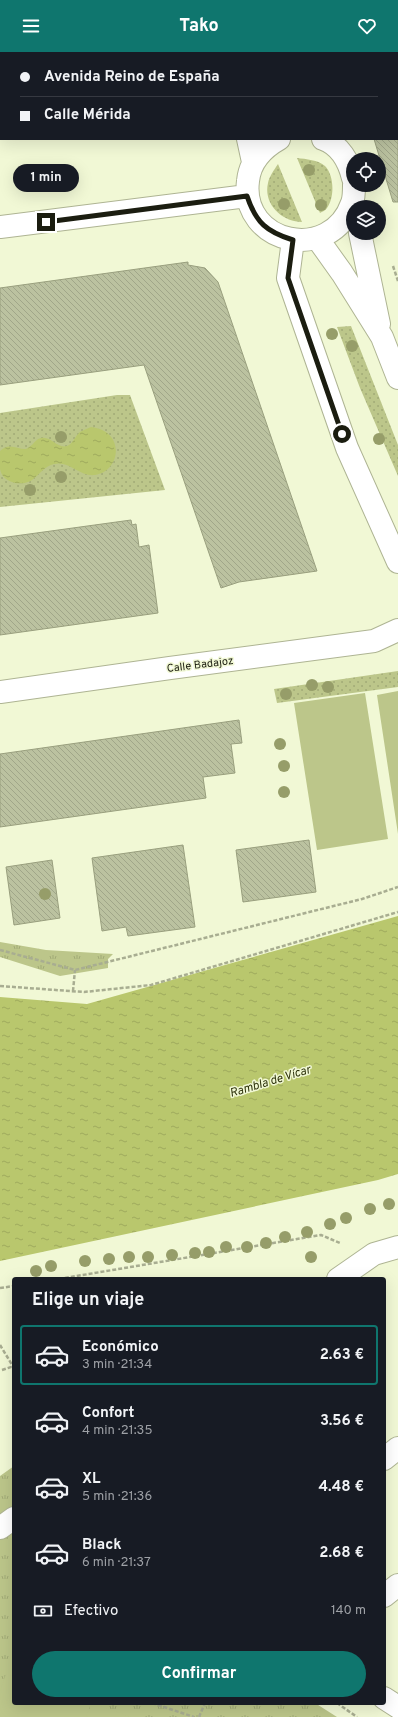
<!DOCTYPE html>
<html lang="es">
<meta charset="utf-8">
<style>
body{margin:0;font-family:Overpass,sans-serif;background:#20242c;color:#f1f3f6;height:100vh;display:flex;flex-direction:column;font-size:15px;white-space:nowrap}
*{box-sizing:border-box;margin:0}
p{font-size:13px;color:#9ea1a6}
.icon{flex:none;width:22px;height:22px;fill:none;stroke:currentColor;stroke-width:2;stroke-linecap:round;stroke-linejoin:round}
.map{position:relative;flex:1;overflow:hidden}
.drawer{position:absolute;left:12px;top:1225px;width:374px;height:428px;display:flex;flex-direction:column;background:#171b24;border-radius:4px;box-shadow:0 4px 16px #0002}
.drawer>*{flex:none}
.hud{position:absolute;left:0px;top:0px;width:398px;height:88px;box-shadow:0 4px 16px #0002;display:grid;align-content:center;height:88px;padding:0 20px;background:#171b24}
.controls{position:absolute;left:346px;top:100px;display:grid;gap:8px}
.controls a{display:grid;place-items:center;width:40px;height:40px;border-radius:50%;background:#171b24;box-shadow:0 4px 16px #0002;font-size:20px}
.end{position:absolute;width:18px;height:18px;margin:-9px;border:5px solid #1b1d10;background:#fff;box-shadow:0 0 0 2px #fff}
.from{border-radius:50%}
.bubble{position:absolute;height:28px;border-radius:14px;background:#171b24;box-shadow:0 4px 16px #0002;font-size:13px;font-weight:700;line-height:28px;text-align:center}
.hud b{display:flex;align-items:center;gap:14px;height:38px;font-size:15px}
.hud b+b{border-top:1px solid #363941}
.hud i{width:10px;height:10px;background:#f1f3f6}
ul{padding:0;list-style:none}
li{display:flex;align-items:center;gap:12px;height:60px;margin:0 8px 6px;padding:0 12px;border:2px solid transparent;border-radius:4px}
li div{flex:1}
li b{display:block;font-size:15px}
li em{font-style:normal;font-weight:700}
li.current{border-color:#0f766e}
li>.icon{width:36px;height:36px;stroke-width:1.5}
h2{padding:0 20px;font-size:18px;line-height:48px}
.pay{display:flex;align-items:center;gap:10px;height:44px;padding:0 20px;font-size:15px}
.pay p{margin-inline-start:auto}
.primary-button{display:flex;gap:8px;margin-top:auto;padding:8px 20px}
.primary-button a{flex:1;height:46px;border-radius:24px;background:#0f766e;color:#fff;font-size:16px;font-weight:700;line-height:46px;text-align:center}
header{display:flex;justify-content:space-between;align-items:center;height:52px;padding:0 20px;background:#0f766e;color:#fff;font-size:18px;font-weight:700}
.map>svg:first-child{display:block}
</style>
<header><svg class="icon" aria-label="menu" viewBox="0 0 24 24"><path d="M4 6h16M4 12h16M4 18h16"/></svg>Tako<svg class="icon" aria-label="heart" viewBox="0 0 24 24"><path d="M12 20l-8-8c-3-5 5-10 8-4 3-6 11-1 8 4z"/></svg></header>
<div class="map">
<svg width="398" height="1665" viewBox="0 0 398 1665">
<defs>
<pattern id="grass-dots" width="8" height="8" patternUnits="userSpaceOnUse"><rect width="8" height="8" fill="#bcc68a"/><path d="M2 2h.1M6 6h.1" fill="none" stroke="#a1aa76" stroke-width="1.8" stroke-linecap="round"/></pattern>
<pattern id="park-tufts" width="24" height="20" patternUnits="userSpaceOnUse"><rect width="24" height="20" fill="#bcc68a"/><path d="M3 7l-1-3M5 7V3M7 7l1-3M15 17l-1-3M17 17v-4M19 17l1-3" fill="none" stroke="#a1aa76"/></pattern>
<pattern id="water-ripples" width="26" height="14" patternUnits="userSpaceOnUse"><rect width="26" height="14" fill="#b9c76d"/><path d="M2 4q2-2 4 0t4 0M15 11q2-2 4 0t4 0" fill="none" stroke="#9eaa5d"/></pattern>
<pattern id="building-back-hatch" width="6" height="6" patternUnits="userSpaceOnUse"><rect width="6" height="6" fill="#bbc2a0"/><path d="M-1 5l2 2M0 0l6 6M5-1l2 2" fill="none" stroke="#a0a689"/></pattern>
</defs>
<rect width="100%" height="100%" fill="#f1f8d5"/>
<path fill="url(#grass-dots)" d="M297,106C306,107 318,108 325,114C334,123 335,145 327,156C326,158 322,160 320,161Z
M278,112L302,170C282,170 263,152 268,131C269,125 274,118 278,112Z
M351,274L398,393V424L360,336L337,275Z
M117,343H130L165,438L0,455V361Z
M398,619V635L277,651L274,637Z"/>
<path fill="url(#park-tufts)" d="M0,890L46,898L113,902L108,907V916L60,924L0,905Z
M14,1414V1651H315L337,1665H0V1424Z"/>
<path fill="#bcc68a" d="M398,639V782L377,643Z
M365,641L388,787L317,798L294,651Z
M6,1622L14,1625V1651H91L86,1665H0V1639Z
M92,1651L131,1665H87Z"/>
<path fill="url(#water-ripples)" d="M91,375C126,379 121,419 95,423C80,425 69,408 54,412C45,414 40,422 32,428C22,435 2,431 0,417C0,411 0,405 0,399C9,390 16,397 26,397C31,395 34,390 38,387C50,381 56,397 67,394C73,392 75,384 80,380C83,378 87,377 91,375Z
M398,864V1122L378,1128L0,1209V945L87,952Z"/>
<path fill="url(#building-back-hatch)" stroke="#999f7e" d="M374,87H398V150H393Z
M188,210V213L205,216L218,230L317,519L239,530L221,536L144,313L0,333V236Z
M131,468L132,473L136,472L139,495L149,493L158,561L0,583V486Z
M239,668L242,691L231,692L235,721L203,725L206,746L0,775V702Z
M309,788L316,840L243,850L236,798Z
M183,793L195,875L128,884L126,875L102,879L92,806Z
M52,808L60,866L14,873L6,815Z"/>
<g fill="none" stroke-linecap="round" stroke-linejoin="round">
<defs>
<path id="minor" d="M226,0L227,1
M305,0V1
M248,87L253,110
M279,87C263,96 250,109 248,129C240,192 331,212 352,151C354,146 354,139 354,133
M323,87C340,93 349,110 353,126
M0,175L247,144
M360,181L379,272
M317,186L342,221L382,285L398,326
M293,188L288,226L347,396L398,510
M0,640L170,616L374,589L398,578
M338,1227L374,1202L398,1195
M384,1407L398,1396
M0,1476L14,1466
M384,1544L398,1533
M384,1646L398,1655"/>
</defs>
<use href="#minor" stroke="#aeb493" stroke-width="24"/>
<path stroke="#a8ad91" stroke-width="2.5" stroke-dasharray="4 2" stroke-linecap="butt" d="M393,214L398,229
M0,898L75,918L362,847L398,835
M0,934L84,940L151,933L398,860
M73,939L75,918
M59,1227L321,1183L340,1191
M0,1236L14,1234
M0,1293L14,1316
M2,1318L14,1314
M152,1651L194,1665
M337,1651L357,1665
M199,1665L205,1651"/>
<use href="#minor" stroke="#fff" stroke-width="22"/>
</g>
<g fill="#969d69">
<circle cx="309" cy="118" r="6"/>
<circle cx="284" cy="152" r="6"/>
<circle cx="321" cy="153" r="6"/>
<circle cx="332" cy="282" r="6"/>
<circle cx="352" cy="294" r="6"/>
<circle cx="61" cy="385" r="6"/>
<circle cx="379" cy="387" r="6"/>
<circle cx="61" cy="425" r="6"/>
<circle cx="30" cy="438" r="6"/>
<circle cx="312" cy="633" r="6"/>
<circle cx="328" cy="635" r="6"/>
<circle cx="286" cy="642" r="6"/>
<circle cx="280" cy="692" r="6"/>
<circle cx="284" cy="714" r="6"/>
<circle cx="284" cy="740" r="6"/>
<circle cx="45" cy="842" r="6"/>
<circle cx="389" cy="1152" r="6"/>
<circle cx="370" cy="1157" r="6"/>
<circle cx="346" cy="1166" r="6"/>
<circle cx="330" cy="1172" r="6"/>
<circle cx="307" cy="1180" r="6"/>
<circle cx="285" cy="1185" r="6"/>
<circle cx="266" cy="1191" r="6"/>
<circle cx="226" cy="1195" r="6"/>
<circle cx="247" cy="1195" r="6"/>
<circle cx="209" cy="1200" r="6"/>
<circle cx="195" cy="1201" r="6"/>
<circle cx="172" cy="1203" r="6"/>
<circle cx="129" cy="1205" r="6"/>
<circle cx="148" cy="1205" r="6"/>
<circle cx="311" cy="1205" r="6"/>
<circle cx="109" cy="1207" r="6"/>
<circle cx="85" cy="1209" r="6"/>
<circle cx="51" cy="1214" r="6"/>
<circle cx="36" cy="1219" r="6"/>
</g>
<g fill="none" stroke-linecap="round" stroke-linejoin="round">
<path stroke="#1b1d10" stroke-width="5" d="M46,170L247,144C256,171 267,180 293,188L288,226L342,382"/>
</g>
<g text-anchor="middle" stroke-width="3" stroke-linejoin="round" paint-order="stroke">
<g font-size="11" fill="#1b1d10" stroke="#f1f8d5">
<text transform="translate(200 612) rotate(-7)" y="4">Calle Badajoz</text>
</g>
<g font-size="12" font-style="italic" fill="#2d320b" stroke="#f1f8d5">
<text transform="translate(270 1029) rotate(-17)" y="4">Rambla de Vícar</text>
</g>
</g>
</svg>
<div class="controls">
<a><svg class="icon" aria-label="locate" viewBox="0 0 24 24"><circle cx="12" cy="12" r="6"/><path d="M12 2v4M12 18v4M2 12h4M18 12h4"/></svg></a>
<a><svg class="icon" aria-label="layers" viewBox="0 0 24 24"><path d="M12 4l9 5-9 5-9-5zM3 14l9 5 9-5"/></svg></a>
</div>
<i class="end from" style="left:342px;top:382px"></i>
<i class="end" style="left:46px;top:170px"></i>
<div class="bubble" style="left:13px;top:112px;width:66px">1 min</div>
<div class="hud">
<b><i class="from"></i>Avenida Reino de España</b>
<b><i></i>Calle Mérida</b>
</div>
<section class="drawer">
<h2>Elige un viaje</h2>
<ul>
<li class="current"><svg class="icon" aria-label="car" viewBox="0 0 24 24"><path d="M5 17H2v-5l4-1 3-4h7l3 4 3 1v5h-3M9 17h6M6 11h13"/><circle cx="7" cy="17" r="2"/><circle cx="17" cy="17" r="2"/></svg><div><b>Económico</b><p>3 min · 21:34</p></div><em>2.63 €</em></li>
<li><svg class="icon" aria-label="car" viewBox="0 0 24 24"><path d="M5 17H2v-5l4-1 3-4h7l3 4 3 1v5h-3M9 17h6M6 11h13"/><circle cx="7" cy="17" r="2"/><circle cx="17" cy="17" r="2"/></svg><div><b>Confort</b><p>4 min · 21:35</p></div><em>3.56 €</em></li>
<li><svg class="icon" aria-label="car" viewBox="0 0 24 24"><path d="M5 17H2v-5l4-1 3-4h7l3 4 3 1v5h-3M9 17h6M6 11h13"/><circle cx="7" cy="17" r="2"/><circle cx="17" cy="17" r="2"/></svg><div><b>XL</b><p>5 min · 21:36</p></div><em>4.48 €</em></li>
<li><svg class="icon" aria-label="car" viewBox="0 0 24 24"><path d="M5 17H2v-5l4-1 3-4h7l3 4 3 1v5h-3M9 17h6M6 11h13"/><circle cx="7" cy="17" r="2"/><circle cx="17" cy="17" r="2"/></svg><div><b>Black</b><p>6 min · 21:37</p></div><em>2.68 €</em></li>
</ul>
<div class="pay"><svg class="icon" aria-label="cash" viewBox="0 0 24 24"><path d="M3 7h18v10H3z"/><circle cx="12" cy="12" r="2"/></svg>Efectivo<p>140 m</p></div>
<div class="primary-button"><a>Confirmar</a></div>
</section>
</div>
